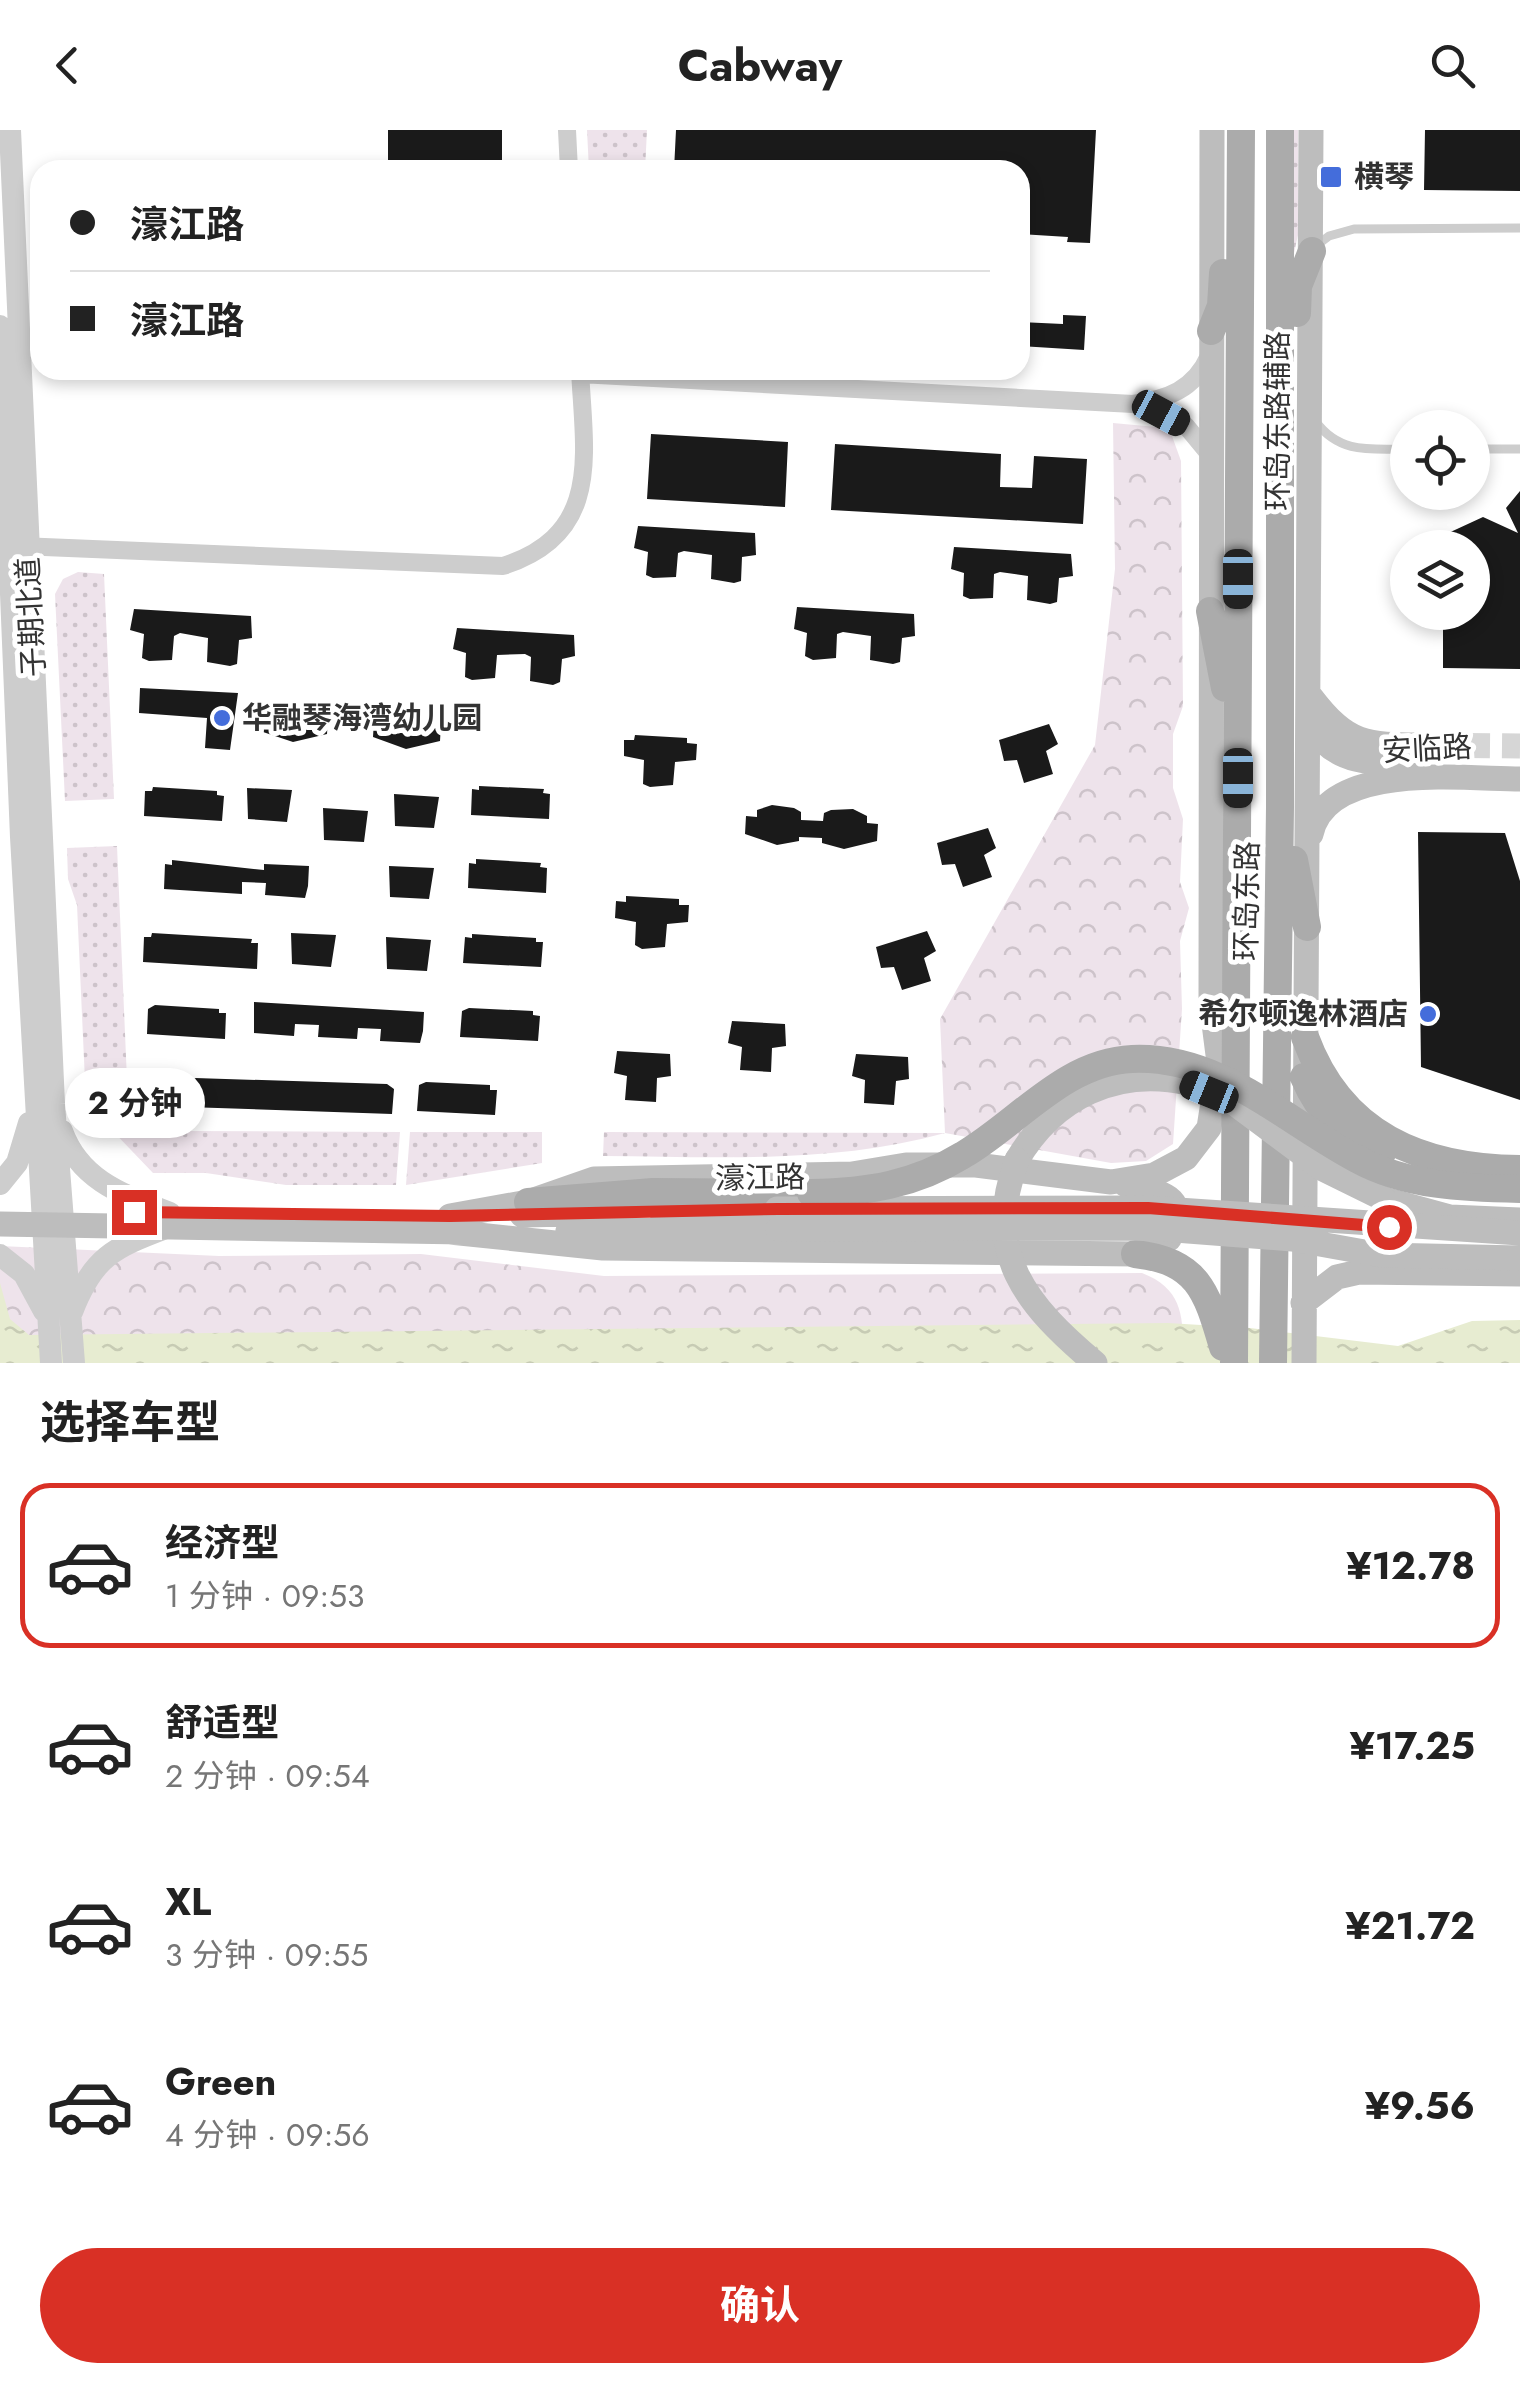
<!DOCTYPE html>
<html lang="zh">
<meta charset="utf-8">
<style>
body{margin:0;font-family:Jost,"Noto Sans SC",sans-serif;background:#f2f2f2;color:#222;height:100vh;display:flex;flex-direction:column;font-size:38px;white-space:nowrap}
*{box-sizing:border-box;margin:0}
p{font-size:32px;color:#767676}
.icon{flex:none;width:55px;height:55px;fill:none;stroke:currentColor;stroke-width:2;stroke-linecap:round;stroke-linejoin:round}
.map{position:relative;height:1233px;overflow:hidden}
.panel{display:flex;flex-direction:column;background:#fff;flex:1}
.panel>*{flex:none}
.top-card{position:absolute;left:30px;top:30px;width:1000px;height:220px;border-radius:30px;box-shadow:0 5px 15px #0003;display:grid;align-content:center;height:220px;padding:0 40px;background:#fff}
.controls{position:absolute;left:1390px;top:280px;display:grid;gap:20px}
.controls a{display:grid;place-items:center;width:100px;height:100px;border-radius:50%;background:#fff;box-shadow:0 5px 15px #0003;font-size:50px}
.end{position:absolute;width:45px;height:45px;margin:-22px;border:12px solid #d93025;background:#fff;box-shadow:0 0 0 5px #fff}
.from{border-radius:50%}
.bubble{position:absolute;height:70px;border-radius:35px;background:#fff;box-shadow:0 5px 15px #0003;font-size:32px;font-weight:700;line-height:70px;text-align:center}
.car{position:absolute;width:30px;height:60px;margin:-30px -15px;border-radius:12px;box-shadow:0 0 8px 2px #0007;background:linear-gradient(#222 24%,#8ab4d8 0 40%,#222 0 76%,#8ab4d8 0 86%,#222 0)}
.top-card b{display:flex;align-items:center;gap:35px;height:95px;font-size:38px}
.top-card b+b{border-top:2px solid #e0e0e0}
.top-card i{width:25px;height:25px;background:#222}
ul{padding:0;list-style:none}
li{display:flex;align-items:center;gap:30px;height:165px;margin:0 20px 15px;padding:0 20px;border:5px solid transparent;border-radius:30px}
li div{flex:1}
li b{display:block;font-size:38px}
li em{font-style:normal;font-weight:700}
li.selected{border-color:#d93025}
li>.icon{width:90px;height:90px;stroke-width:1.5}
h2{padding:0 40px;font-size:45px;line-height:120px}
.cta{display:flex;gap:20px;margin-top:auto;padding:20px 40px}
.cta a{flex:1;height:115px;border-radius:60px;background:#d93025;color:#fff;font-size:40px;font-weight:700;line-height:115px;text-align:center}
header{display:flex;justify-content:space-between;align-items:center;height:130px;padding:0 40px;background:#fff;font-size:45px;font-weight:700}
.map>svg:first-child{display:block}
</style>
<header><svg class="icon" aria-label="back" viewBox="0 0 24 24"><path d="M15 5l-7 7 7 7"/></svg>Cabway<svg class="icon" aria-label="search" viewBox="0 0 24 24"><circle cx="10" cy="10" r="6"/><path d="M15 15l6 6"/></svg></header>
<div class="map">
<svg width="1520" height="1233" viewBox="0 0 1520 1233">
<defs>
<pattern id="grass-dots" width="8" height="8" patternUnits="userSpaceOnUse" patternTransform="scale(2.5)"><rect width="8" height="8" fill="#eee3eb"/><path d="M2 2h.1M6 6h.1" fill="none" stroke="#cdc3ca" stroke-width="1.8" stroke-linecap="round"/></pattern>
<pattern id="park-crowns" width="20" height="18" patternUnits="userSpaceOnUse" patternTransform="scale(2.5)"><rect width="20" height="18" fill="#eee3eb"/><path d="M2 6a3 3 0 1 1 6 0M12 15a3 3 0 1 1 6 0" fill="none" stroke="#cdc3ca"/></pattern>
<pattern id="water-ripples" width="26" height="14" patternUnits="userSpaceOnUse" patternTransform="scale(2.5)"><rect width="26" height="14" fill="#e7ecd1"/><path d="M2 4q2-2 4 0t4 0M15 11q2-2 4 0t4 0" fill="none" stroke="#c7cbb4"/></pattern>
</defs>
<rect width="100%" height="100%" fill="#fff"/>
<path fill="url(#grass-dots)" d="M587,0H647L645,40H589Z
M1291,0H1298V105L1292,132Z
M78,442L104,444L114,669L65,671L55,464L63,449Z
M117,716L127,950L184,1001L400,1002L396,1055H286L206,1043H153L86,973L77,775L68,749L67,718Z
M410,1002H542V1033L406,1055Z
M604,1002L944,1003H945C833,1034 718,1027 603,1026Z"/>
<path fill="url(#park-crowns)" d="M1113,293L1156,297L1172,306L1181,331L1183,576L1173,604V658L1183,689L1180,752L1189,778L1180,811L1182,879L1173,1014L1146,1031L1111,1033L945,1003L940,889L1095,615L1115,439Z
M0,1116L219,1126L421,1124L604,1146L1142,1143C1186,1160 1183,1191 1183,1233H0Z"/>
<path fill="url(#water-ripples)" d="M0,1153L10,1189L29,1205L1168,1193L1250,1198L1398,1216L1472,1191L1520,1190V1233H0Z"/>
<path fill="#1a1a1a" d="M388,0H502V40H388Z
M676,0H1096L1090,113L1067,112L1068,107L1020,104V40H674Z
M1425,0H1520V61L1424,60Z
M1063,185L1086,186L1084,220L1020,216V192L1063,194Z
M651,304L788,312L785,377L647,369Z
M835,314L1001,324L1000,357L1032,358L1034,326L1087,329L1083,394L831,380Z
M1520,361V539L1443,538V482H1472V418H1444V405L1483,387L1518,403L1506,378Z
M638,396L755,403L756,425L742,427L741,451L734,453L711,449L712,425L684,421L678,423L676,447L653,448L646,445L648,422L634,418Z
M954,417L1071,424L1073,446L1059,448L1057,472L1050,474L1027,470L1028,446L1000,442L994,444L993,468L970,469L963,466L964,443L951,439Z
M797,477L914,484L915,506L902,508L900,532L893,534L870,530L871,506L843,502L837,504L836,528L813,530L805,526L807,503L794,499Z
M134,479L251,486L252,508L239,510L237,534L230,536L207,532L208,508L180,503L174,506L172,530L149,531L142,528L144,504L130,500Z
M457,498L574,505L575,526L562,529L560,552L553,555L530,551L531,527L525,524L497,525L495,548L472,550L465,547L466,523L453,519Z
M140,558L238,563L230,620L205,618L207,588L139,583Z
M281,573H303L317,579V587H328L327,604L293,612L260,601L262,583L273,584V577Z
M416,579L430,586L429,593L441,594L440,611L406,619L373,607L374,590L386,591V584L393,580Z
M1049,594L1058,614L1046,621L1053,644L1024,653L1017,630L1004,631L999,610Z
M635,605L687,608V613L697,614L696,630L675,632L673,655L650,657L643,654L644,630L624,626V610H634Z
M479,656L544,659L543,663L550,664L549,689L471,685L472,659L479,660Z
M153,657L217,661V665L224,666L222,691L144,686L145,661H152Z
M247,658L292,660L287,692L248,689Z
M394,664L439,667L434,698L395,696Z
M772,675L794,678L801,682V690L823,691L824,683L831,680L853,679L867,686V693L878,694L877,711L844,719L822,713V708L799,707V711L777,715L745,704L746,686L757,687V680Z
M323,678L368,681L364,712L324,710Z
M988,698L996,718L984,725L992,747L963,757L955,734L942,735L937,713Z
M1418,702L1505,703L1520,751V970L1421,937Z
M476,729L541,733L540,737L547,738L546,763L468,758L469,733L476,734Z
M172,730L264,740V734L309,736L308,756L305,768L265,765L266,753L242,752V764L164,759L165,734L172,735Z
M389,736L434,738L429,769L390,767Z
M626,766L679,769V775H689L688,792L667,794L665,817L642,819L635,815L636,792L615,788L616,771L626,772Z
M927,801L936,821L924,828L931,851L902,860L894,837L881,838L876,817Z
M152,803L252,809L251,813H258L257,839L143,832L144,807H151Z
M291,803L336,805L331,837L292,834Z
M472,804L536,808V812H543L541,837L463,833L465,807L472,808Z
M386,807L431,810L427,841L387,839Z
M254,872L424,882L423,901L420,913L380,911L381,899L358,898L357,909L318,907L319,895L295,894L294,906L254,903Z
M155,875L219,879V883H226L225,909L147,904L148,879Z
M469,878L533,881V885L540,886L538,911L460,907L462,881Z
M732,891L785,894L786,916L772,918L771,942L740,940L742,917L728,913Z
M617,921L670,924L671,946L657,948L656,972L625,970L627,946L614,943Z
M856,924L908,927L909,949L896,951L894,975L864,973L865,950L852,946Z
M195,948L387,954L394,959L392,984L187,977L188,952Z
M426,952L490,955V960H497L495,985L417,981L419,955Z"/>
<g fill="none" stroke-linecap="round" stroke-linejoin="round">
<path stroke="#d6d6d6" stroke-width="25" stroke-dasharray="25 12" stroke-linecap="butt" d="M1428,615L1520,616"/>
<path stroke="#cdcdcd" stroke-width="9" d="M1317,115L1329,106L1354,99L1520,98
M1316,292C1340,324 1370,319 1408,319
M1472,319H1520"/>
<path stroke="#cdcdcd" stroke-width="18" d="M567,0L569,40
M580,244L1133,274C1167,269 1194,260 1209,226
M1139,276L1186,296L1210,325
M20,416L503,436C603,404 584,324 580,240"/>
<path stroke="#cdcdcd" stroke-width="22" d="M10,0L54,974L74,1233
M0,196L21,707L51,1233
M62,1001C80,1051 124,1065 170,1083
M0,1054L17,1033L29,993
M0,1125L24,1144L44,1181
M72,1182C93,1127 113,1118 166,1098"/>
<path stroke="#bdbdbd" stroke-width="25" d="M1212,0L1211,870L1223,964
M1311,567C1349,617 1368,615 1428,615
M1311,595C1336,640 1386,633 1431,633
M1311,704C1327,631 1464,649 1520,649
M1017,1030C1054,967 1117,937 1188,953
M1384,1069L1450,1087L1520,1090
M662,1083L777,1079
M522,1085L622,1083
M450,1086L528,1072L594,1049L852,1044L906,1035H976L1111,1052L1154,1045L1186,1028L1209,998L1217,947
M0,1094L463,1102
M568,1101L778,1099
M450,1102L603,1118L1135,1124L1169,1109C1192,1064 1160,1063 1126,1055
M1303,1173L1337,1147L1359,1142L1520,1144
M1304,1233L1311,0"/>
<path stroke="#ababab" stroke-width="28" d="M1297,183L1298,156L1312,121
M1211,201L1221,176L1223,143
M1210,481L1225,558
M1294,730L1307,797
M1305,907C1341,1005 1421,1038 1520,1039
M1304,947C1320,985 1344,1007 1382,1023
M528,1072L653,1062L811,1063
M1135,1124C1199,1131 1207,1163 1223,1217
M1234,1233L1241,0
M1273,1233L1280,677V0"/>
<path stroke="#bdbdbd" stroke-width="25" d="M1188,953L1230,970L1321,1038L1384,1069
M1017,1030C982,1123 1026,1175 1095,1233
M777,1079L1148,1078L1520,1103
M778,1099L1149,1098L1292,1109L1381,1125L1520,1128"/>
<path stroke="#ababab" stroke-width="28" d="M811,1063C867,1062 914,1055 963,1025C1018,993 1064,932 1132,929C1219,925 1285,991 1357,1029C1406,1056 1465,1058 1520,1059"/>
</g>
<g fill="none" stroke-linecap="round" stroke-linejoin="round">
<path stroke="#d93025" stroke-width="12" d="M134,1082L450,1086L778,1079L1148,1078L1389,1097"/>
</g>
<g fill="#446ddb" stroke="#fff" stroke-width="4">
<rect x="1319" y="35" width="24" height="24" rx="5"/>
<circle cx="222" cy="588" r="10"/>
<circle cx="1428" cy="884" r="10"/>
</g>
<g text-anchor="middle" stroke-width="10" stroke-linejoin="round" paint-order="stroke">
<g font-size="30" font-weight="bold" fill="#333" stroke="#fff" text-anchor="start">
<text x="1354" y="57">横琴</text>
<text x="242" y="598">华融琴海湾幼儿园</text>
<text x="1408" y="894" text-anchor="end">希尔顿逸林酒店</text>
</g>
<g font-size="30" fill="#333" stroke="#fff">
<text transform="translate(1278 291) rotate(-90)" y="10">环岛东路辅路</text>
<text transform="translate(31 487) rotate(-93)" y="10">子期北道</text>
<text transform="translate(1427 619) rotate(-3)" y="10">安临路</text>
<text transform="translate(1247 771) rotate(-89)" y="10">环岛东路</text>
<text transform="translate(760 1048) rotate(-1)" y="10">濠江路</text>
</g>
</g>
</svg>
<div class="controls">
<a><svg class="icon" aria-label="locate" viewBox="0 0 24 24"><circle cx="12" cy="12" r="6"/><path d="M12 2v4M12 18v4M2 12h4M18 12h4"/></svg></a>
<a><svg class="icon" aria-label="layers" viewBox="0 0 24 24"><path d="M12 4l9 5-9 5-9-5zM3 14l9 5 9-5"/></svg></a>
</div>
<i class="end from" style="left:1389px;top:1097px"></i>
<i class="end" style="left:134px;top:1082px"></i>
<div class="bubble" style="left:65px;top:938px;width:140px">2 分钟</div>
<i class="car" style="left:1161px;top:283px;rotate:118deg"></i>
<i class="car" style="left:1238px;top:449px;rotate:180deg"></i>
<i class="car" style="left:1238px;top:648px;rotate:180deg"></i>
<i class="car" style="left:1209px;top:962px;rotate:292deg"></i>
<div class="top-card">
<b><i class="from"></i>濠江路</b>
<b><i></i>濠江路</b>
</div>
</div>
<section class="panel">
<h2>选择车型</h2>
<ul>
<li class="selected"><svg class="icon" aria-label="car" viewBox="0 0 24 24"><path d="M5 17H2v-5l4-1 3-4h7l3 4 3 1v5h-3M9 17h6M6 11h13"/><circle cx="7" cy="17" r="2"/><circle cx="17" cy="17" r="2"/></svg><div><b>经济型</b><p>1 分钟 · 09:53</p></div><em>¥12.78</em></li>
<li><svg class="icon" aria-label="car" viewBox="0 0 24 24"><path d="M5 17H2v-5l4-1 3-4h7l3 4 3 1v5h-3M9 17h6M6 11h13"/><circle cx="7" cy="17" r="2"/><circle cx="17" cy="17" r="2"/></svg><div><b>舒适型</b><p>2 分钟 · 09:54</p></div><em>¥17.25</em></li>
<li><svg class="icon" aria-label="car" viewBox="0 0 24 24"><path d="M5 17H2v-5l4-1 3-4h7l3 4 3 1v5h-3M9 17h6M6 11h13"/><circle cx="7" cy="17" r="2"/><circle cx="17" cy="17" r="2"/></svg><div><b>XL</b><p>3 分钟 · 09:55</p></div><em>¥21.72</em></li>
<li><svg class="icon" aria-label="car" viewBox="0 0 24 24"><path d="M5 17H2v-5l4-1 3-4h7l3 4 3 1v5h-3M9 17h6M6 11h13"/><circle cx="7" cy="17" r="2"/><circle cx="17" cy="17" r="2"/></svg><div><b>Green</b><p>4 分钟 · 09:56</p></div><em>¥9.56</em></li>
</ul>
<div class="cta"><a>确认</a></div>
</section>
